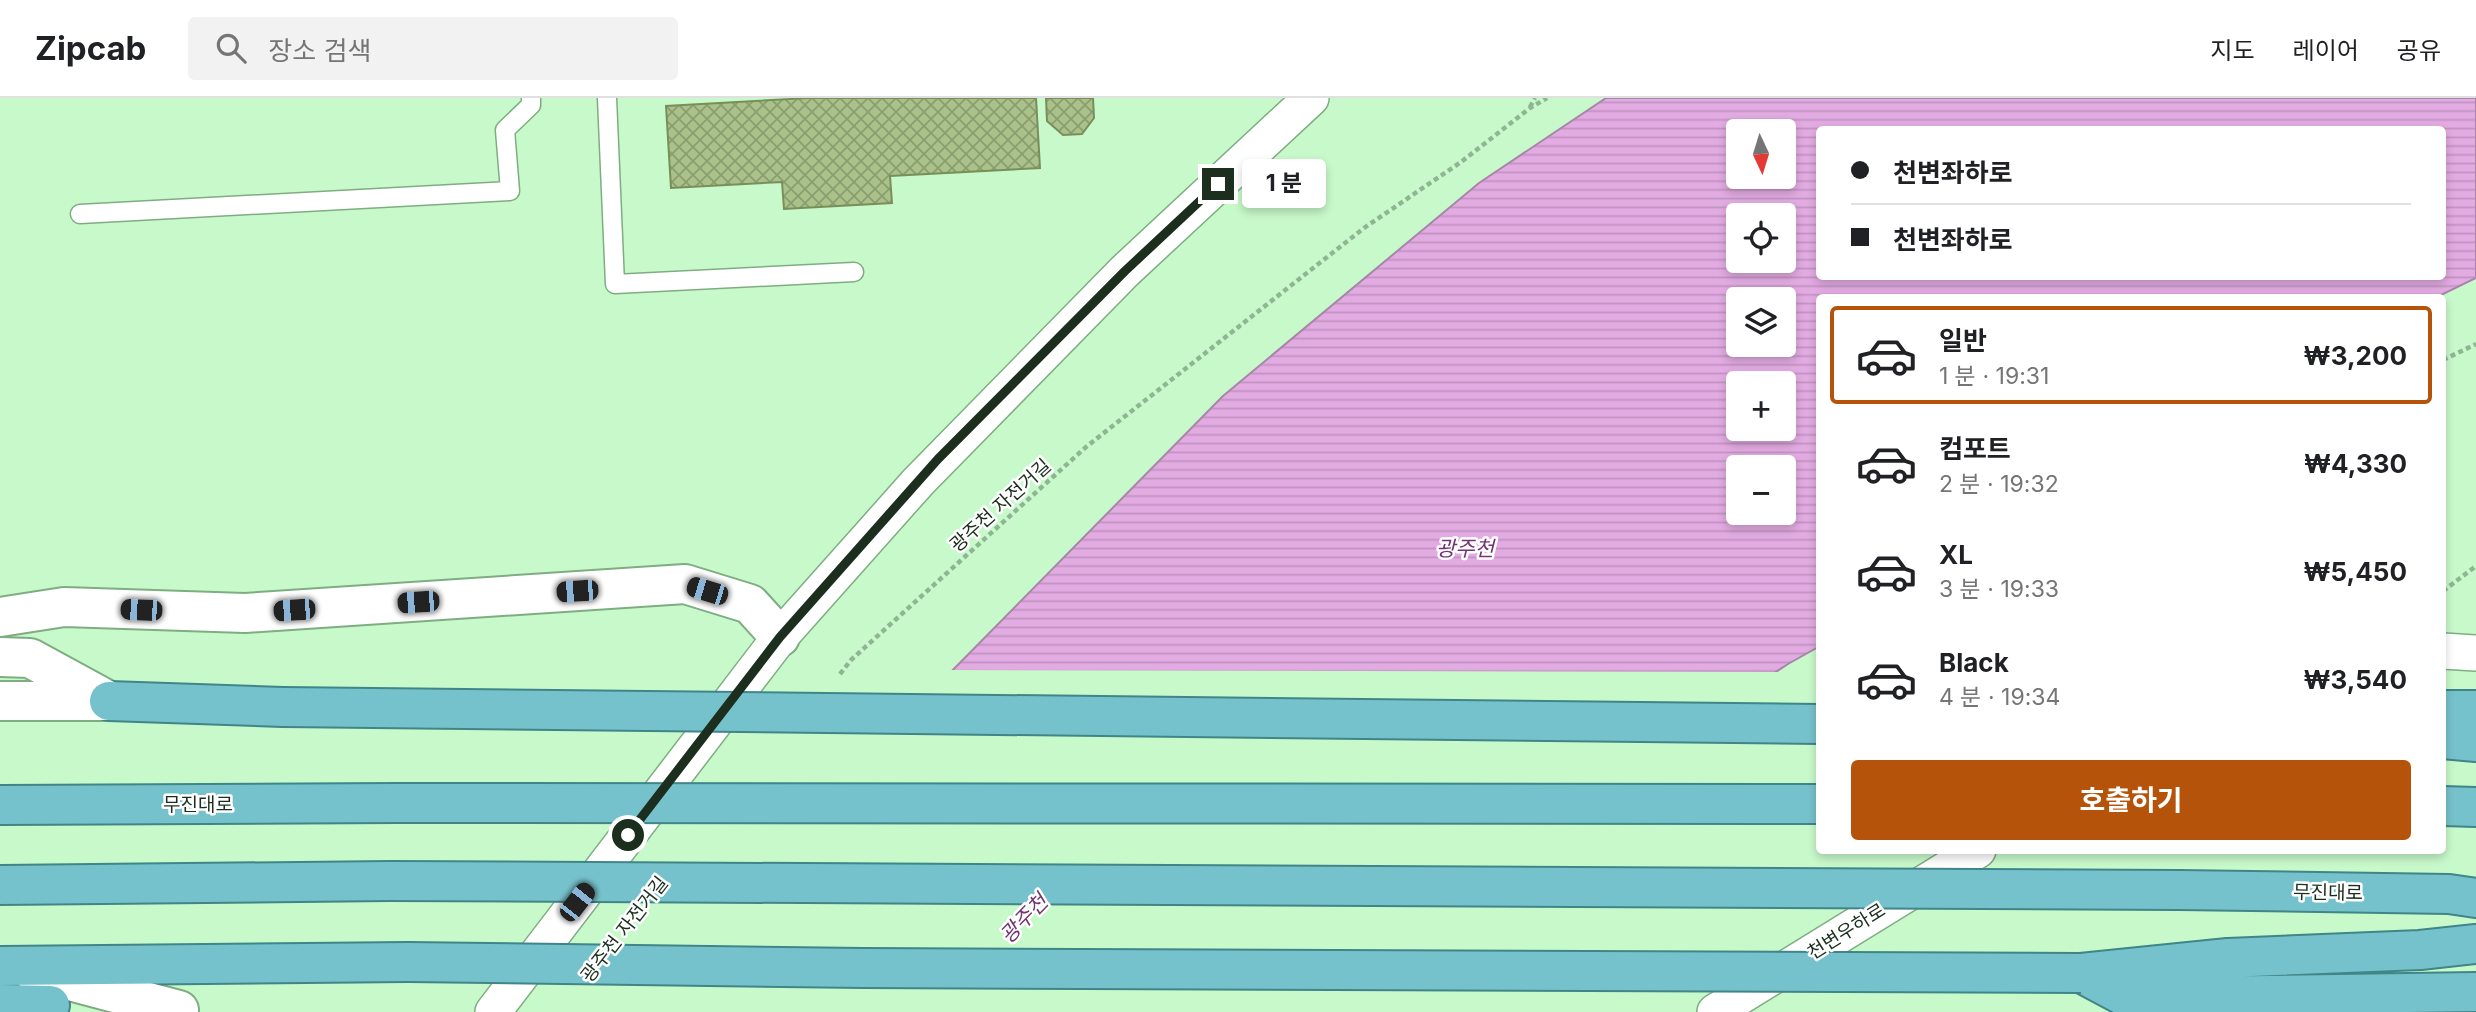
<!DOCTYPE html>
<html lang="ko">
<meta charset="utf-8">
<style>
body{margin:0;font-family:Inter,"Noto Sans KR",sans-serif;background:#f2f2f2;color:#202124;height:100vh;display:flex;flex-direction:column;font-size:26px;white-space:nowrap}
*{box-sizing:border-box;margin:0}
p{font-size:23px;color:#757577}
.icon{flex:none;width:38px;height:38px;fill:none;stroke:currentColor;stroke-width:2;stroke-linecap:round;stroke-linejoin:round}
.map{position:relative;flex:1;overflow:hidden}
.side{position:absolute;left:1816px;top:196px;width:630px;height:560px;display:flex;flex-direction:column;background:#fff;border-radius:7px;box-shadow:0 4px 10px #0003}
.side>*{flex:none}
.guide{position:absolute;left:1816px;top:28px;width:630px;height:154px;border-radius:7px;box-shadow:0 4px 10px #0003;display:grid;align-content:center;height:154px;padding:0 35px;background:#fff}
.needle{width:46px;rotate:176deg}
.fabs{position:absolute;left:1726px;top:21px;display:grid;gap:14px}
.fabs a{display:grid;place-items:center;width:70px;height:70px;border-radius:7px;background:#fff;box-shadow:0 4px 10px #0003;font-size:35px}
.end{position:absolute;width:32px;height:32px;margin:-16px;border:9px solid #1c2f1e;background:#fff;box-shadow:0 0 0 4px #fff}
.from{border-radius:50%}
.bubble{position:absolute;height:49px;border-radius:7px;background:#fff;box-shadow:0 4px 10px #0003;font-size:23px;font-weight:700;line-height:49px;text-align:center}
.car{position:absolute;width:21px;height:42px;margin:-21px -10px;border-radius:9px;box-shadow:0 0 5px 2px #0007;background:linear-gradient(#222 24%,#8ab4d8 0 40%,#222 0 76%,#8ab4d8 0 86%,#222 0)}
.guide b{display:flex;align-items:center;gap:24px;height:66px;font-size:26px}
.guide b+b{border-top:2px solid #e0e0e0}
.guide i{width:18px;height:18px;background:#202124}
ul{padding:12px 0 0;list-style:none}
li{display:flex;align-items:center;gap:21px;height:98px;margin:0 14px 10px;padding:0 21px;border:4px solid transparent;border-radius:7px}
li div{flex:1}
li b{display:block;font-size:26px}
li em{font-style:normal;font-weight:700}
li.current{border-color:#b45309}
li>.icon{width:63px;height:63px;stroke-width:1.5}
.button{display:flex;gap:14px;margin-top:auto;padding:14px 35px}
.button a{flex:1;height:80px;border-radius:7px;background:#b45309;color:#fff;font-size:28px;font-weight:700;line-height:80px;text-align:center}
header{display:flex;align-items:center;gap:42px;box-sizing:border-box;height:98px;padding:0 35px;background:#fff;border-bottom:2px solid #e0e0e0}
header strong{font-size:33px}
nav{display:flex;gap:38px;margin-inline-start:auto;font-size:24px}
.search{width:490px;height:63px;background:#f2f2f2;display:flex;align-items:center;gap:18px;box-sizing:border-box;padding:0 24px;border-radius:7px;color:#757577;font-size:26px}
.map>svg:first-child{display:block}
</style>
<header>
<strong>Zipcab</strong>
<div class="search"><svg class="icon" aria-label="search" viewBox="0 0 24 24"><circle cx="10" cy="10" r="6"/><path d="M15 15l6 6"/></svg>장소 검색</div>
<nav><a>지도</a><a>레이어</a><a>공유</a></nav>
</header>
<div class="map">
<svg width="2476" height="914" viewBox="0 0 2476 914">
<defs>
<pattern id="water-rules" width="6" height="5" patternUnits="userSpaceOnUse" patternTransform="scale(1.75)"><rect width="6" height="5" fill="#e2abe2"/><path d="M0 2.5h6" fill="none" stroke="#c193c1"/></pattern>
<pattern id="building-cross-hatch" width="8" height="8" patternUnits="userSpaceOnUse" patternTransform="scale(1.75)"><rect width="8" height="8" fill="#aac18a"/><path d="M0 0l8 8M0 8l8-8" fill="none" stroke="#8a9d70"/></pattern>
</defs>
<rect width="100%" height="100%" fill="#c8f9cb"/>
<path fill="url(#water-rules)" stroke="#a786a7" stroke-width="2" fill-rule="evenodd" d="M1606,0H2476V180L2437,199L1820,200V548L1788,566L1252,914H652L939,586L1223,298L1479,85ZM1820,32H2443V178H1820ZM1738,33H1783V79H1738ZM1738,117H1783V163H1738ZM1738,201H1783V247H1738ZM1738,285H1783V331H1738ZM1738,369H1783V415H1738Z"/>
<path fill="#c8f9cb" d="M948,572L1783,574L1258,914H649Z"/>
<path fill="url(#building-cross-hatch)" stroke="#798f5a" stroke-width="2" d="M808,0H1036L1040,70L890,78L892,105L784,111L782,84L671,90L666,8Z
M1046,0H1093L1094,20L1082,36L1063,37L1047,23Z"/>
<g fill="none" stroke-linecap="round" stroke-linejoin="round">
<defs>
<path id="service" d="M607,0L615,186L854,174
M80,116L510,93L505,32L531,7V0"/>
<path id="minor" d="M2443,553L2476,555
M493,914L780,539L918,384L1125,173L1311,0
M1715,914L1978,752"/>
<path id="tertiary" d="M0,519L64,509L245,515L685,486L750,506L780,539
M0,559L30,560L109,603
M0,603H107
M32,873L179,912"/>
<path id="trunk" d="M109,603L283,609
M2443,612H2476
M2443,641L2476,644
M0,707L397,705
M2443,708L2476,709
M0,787L390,783
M2179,792L2449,796L2476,800
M0,868L408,864
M2081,875L2126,899L2476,894
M2081,875L2228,860L2420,852L2476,846
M0,906L50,907"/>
</defs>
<use href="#service" stroke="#7fad82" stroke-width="21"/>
<use href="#minor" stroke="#7fad82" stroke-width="38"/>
<use href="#tertiary" stroke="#7fad82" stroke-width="42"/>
<use href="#trunk" stroke="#408587" stroke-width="42"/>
<path stroke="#8fb692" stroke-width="4.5" stroke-dasharray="5 3.5" stroke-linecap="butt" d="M1530,9L1535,0
M2443,262L2476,246
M2443,493L2476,468
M840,576L851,562L1086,349L1364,130L1461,64L1530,10L1547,0"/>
<use href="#service" stroke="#fff" stroke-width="18"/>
<use href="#minor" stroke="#fff" stroke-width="35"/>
<use href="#tertiary" stroke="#fff" stroke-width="38"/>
<use href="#trunk" stroke="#76c2cc" stroke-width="38"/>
<defs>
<path id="trunk-bridge" d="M283,609L1820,626
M397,705L1820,706
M390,783L2179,792
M408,864L863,870L2081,875"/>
</defs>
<use href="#trunk-bridge" stroke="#408587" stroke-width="42" stroke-linecap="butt"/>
<use href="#trunk-bridge" stroke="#76c2cc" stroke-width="38"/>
</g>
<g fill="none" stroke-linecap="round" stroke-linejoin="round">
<path stroke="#1c2f1e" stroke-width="9" d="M628,737L780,539L938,361L1125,173L1218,86"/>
</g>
<g text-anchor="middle" stroke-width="5" stroke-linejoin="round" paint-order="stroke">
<g font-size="19" fill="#1c2f1e" stroke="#fff">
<text transform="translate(1000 407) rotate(-42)" y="7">광주천 자전거길</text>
<text x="198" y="713">무진대로</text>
<text transform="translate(2328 794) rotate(1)" y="7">무진대로</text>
<text transform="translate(624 831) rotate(-52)" y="7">광주천 자전거길</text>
<text transform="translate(1846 833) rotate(-32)" y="7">천변우하로</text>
</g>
<g font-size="21" font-style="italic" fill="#743475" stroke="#fff">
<text x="1465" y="458">광주천</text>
<text transform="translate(1024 821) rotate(-46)" y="7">광주천</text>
</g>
</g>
</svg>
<div class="fabs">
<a><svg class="needle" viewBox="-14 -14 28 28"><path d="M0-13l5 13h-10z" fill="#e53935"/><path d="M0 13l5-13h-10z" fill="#757577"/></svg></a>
<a><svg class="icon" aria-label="locate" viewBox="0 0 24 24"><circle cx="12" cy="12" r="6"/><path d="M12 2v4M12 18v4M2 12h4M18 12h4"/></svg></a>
<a><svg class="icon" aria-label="layers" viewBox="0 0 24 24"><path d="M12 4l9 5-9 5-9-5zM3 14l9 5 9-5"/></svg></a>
<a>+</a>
<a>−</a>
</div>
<i class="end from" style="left:628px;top:737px"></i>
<i class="end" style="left:1218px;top:86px"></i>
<div class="bubble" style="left:1242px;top:61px;width:84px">1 분</div>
<i class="car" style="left:577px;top:493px;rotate:266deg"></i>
<i class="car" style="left:707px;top:493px;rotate:287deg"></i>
<i class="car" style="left:418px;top:504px;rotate:266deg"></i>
<i class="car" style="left:141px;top:512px;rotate:272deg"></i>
<i class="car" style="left:294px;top:512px;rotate:266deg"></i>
<i class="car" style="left:577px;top:804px;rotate:38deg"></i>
<div class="guide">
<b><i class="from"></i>천변좌하로</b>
<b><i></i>천변좌하로</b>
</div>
<section class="side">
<ul>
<li class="current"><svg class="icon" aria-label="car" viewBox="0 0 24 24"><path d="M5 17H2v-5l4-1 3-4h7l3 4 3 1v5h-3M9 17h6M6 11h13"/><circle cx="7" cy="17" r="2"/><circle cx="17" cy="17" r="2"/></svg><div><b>일반</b><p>1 분 · 19:31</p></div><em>₩3,200</em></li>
<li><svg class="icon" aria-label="car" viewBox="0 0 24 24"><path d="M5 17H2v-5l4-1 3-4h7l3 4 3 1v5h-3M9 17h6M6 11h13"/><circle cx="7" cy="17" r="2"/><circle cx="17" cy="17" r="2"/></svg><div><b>컴포트</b><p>2 분 · 19:32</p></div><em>₩4,330</em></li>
<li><svg class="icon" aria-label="car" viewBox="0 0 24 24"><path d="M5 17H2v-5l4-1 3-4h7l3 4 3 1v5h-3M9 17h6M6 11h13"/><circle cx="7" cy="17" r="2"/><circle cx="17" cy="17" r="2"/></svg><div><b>XL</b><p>3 분 · 19:33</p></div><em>₩5,450</em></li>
<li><svg class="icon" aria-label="car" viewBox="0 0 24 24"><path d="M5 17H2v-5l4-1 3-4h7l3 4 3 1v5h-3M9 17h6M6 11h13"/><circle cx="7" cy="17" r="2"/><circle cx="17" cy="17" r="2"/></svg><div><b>Black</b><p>4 분 · 19:34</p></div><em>₩3,540</em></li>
</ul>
<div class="button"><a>호출하기</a></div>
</section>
</div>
